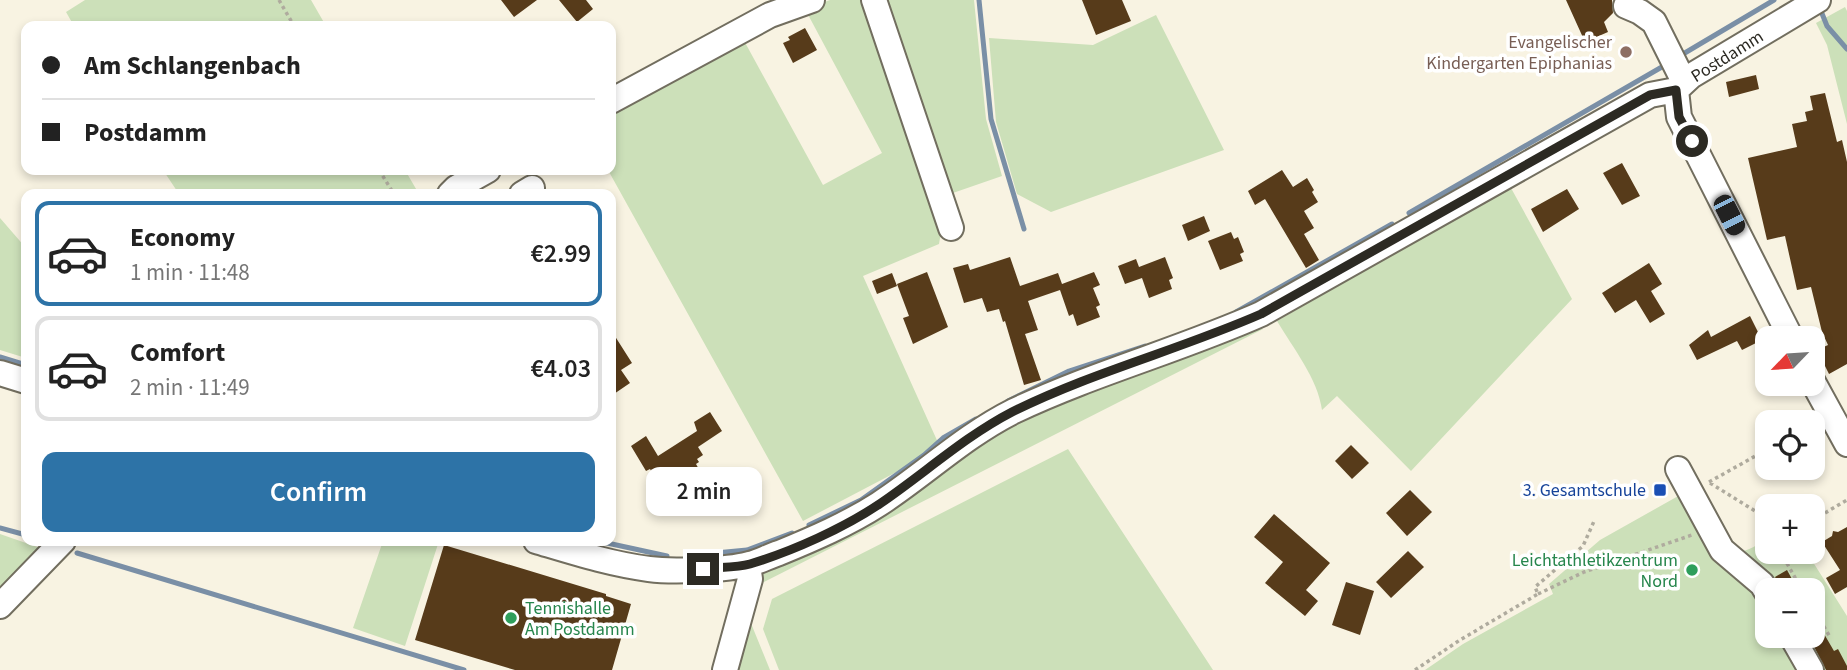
<!DOCTYPE html>
<meta charset="utf-8">
<style>
body{margin:0;font-family:"Source Sans 3",sans-serif;background:#f2f2f2;color:#222;height:100vh;display:flex;flex-direction:column;font-size:26px;white-space:nowrap}
*{box-sizing:border-box;margin:0}
p{font-size:23px;color:#767676}
.icon{flex:none;width:38px;height:38px;fill:none;stroke:currentColor;stroke-width:2;stroke-linecap:round;stroke-linejoin:round}
.map{position:relative;flex:1;overflow:hidden}
.details{position:absolute;left:21px;top:189px;width:595px;height:357px;display:flex;flex-direction:column;background:#fff;border-radius:14px;box-shadow:0 4px 10px #0003}
.details>*{flex:none}
.top-card{position:absolute;left:21px;top:21px;width:595px;height:154px;border-radius:14px;box-shadow:0 4px 10px #0003;display:grid;align-content:center;height:154px;padding:0 21px;background:#fff}
.needle{width:46px;rotate:245deg}
.buttons{position:absolute;left:1755px;top:326px;display:grid;gap:14px}
.buttons a{display:grid;place-items:center;width:70px;height:70px;border-radius:14px;background:#fff;box-shadow:0 4px 10px #0003;font-size:35px}
.end{position:absolute;width:32px;height:32px;margin:-16px;border:9px solid #2c2a23;background:#fff;box-shadow:0 0 0 4px #fff}
.from{border-radius:50%}
.bubble{position:absolute;height:49px;border-radius:14px;background:#fff;box-shadow:0 4px 10px #0003;font-size:23px;font-weight:600;line-height:49px;text-align:center}
.car{position:absolute;width:21px;height:42px;margin:-21px -10px;border-radius:9px;box-shadow:0 0 5px 2px #0007;background:linear-gradient(#222 24%,#8ab4d8 0 40%,#222 0 76%,#8ab4d8 0 86%,#222 0)}
.top-card b{display:flex;align-items:center;gap:24px;height:66px;font-size:26px}
.top-card b+b{border-top:2px solid #e0e0e0}
.top-card i{width:18px;height:18px;background:#222}
ul{padding:12px 0 0;list-style:none}
li{display:flex;align-items:center;gap:21px;height:105px;margin:0 14px 10px;padding:0 7px;border:4px solid #e0e0e0;border-radius:14px}
li div{flex:1}
li b{display:block;font-size:26px}
li em{font-style:normal;font-weight:600}
li.current{border-color:#2d73a7}
li>.icon{width:63px;height:63px;stroke-width:1.5}
.action{display:flex;gap:14px;margin-top:auto;padding:14px 21px}
.action a{flex:1;height:80px;border-radius:14px;background:#2d73a7;color:#fff;font-size:28px;font-weight:600;line-height:80px;text-align:center}
.map>svg:first-child{display:block}
</style>
<div class="map">
<svg width="1847" height="670" viewBox="0 0 1847 670">
<rect width="100%" height="100%" fill="#f8f3e2"/>
<path fill="#cce0b9" fill-rule="evenodd" d="M85,0H311L326,26H74L66,12Z
M830,0H867L942,226L939,244L863,276L940,447L927,456L803,521L608,170H611V108L742,37L823,185L882,153L805,9Z
M883,0H974L986,119L1002,176L950,194Z
M1845,7L1847,11V124L1827,45L1816,23Z
M1156,15L1224,150L1051,212L1017,194L996,122L989,38L1093,45Z
M163,170H405L419,194H179Z
M1511,188L1572,299L1411,471L1337,396L1322,410C1318,379 1293,348 1277,321L1418,239Z
M0,218L26,248V358L0,350Z
M1257,325L1263,329L758,585L762,568L888,511L1019,420Z
M1068,449L1213,670H779L763,629L772,599Z
M1696,486C1703,499 1726,554 1743,551C1751,550 1761,542 1767,538L1768,551H1776L1779,556L1788,551H1806L1847,616V670H1425L1463,644L1553,594L1549,584L1600,540ZM1768,590H1813V635H1768Z
M0,534L46,550L0,597Z
M383,541H439L405,646L353,628Z
M748,616L770,670H730Z"/>
<g fill="none" stroke-linecap="round" stroke-linejoin="round">
<path stroke="#7a8fa6" stroke-width="5" d="M979,0L991,119L1024,229
M1819,6L1827,26L1847,49
M1678,57L1774,0
M1409,213L1667,64
M1236,312L1392,224
M0,357L26,365
M1008,401L1069,371L1145,346
M809,525L861,500L924,455L943,438L976,419
M0,528L26,535
M598,541L667,556
M77,553L464,670
M705,554L747,550L792,533"/>
</g>
<path fill="#573b1a" d="M501,0H537L514,17Z
M559,0H586L593,9L577,22Z
M1082,0H1122L1131,21L1096,35Z
M1566,0H1612L1613,13L1604,22L1608,32L1585,42Z
M805,28L817,50L793,63L783,43L790,40L788,37Z
M1756,75L1759,89L1729,97L1726,82Z
M1825,93L1837,142L1842,140L1847,162V364L1829,374L1817,350L1828,345L1822,332L1811,287L1797,290L1785,236L1767,240L1748,158L1797,147L1792,124L1807,121L1805,112L1813,110L1810,96Z
M1622,163L1640,196L1622,205L1603,173Z
M1282,170L1293,187L1307,178L1314,190L1312,192L1318,202L1304,211L1314,228L1304,234L1319,260L1306,268L1265,199L1255,205L1248,191Z
M1567,189L1579,209L1543,232L1531,209Z
M1204,216L1210,231L1188,241L1182,225Z
M1231,232L1234,239L1238,237L1244,252L1240,254L1243,261L1220,270L1208,241Z
M1010,257L1020,286L1058,273L1062,284L1094,272L1100,285L1093,288L1100,305L1096,307L1100,317L1077,326L1073,314L1069,316L1060,290L1028,301L1038,330L1025,334L1041,380L1024,385L1005,321L1003,322L999,309L987,312L982,298L964,303L953,268L968,264L970,270Z
M1165,257L1173,278L1169,280L1172,289L1149,298L1142,278L1125,284L1118,266L1136,259L1139,267Z
M1649,263L1662,284L1651,291L1665,314L1650,323L1636,300L1615,313L1602,293Z
M927,272L948,327L913,344L903,318L909,316L897,284Z
M892,273L897,286L877,294L872,281Z
M1750,316L1762,340L1742,350L1737,341L1697,360L1689,345L1708,330L1711,337Z
M611,330L632,363L621,370L630,383L611,396Z
M710,412L722,431L698,447L703,455L697,459L699,462L696,464L710,489L704,500L669,482L661,487L650,469L646,471L631,446L646,436L658,456L697,431L694,422Z
M1351,445L1369,463L1352,479L1335,461Z
M1410,490L1432,512L1407,536L1386,513Z
M1274,514L1330,563L1306,590L1318,601L1305,616L1265,583L1283,562L1254,537Z
M1847,527V587L1835,594L1826,578L1840,570L1822,542L1832,536L1833,531L1838,532Z
M444,545L606,594V596L631,604L612,670H515L415,640Z
M1408,551L1424,567L1391,598L1376,582Z
M1787,570L1798,590H1782L1775,577Z
M1346,582L1374,591L1360,635L1332,625Z
M1813,615L1834,651L1838,649L1847,666V670H1826L1808,635H1813Z"/>
<g fill="none" stroke-linecap="round" stroke-linejoin="round">
<defs>
<path id="minor" d="M874,0L951,228
M1626,6L1640,12L1654,22L1684,82
M1676,90L1679,117L1791,338
M611,101L770,15L812,0
M450,194L456,188L488,170
M522,194L532,188
M0,373L26,381
M1813,382L1847,444
M1678,469L1722,550L1762,584L1768,594
M536,541C573,552 610,564 649,569C672,572 727,570 749,564C759,562 769,556 779,553C813,539 848,524 879,504C925,474 964,436 1014,411C1094,373 1180,350 1261,314L1650,95L1676,90L1691,76L1818,0
M0,606L63,541
M1791,635L1811,670
M725,670L750,579L748,565"/>
</defs>
<use href="#minor" stroke="#726e5f" stroke-width="28"/>
<path stroke="#afab9e" stroke-width="3.5" stroke-dasharray="3.5 3.5" stroke-linecap="butt" d="M279,0L294,26
M379,170L394,194
M1709,482L1768,449
M1710,483L1768,519
M1813,520L1847,500
M1780,551L1802,590
M1757,553L1768,547
M1538,594L1584,572L1692,535
M1813,608L1830,637
M1415,670L1460,640L1538,594L1535,587L1583,546L1595,519"/>
<use href="#minor" stroke="#fff" stroke-width="24"/>
</g>
<g fill="none" stroke-linecap="round" stroke-linejoin="round">
<path stroke="#2c2a23" stroke-width="9" d="M703,569C718,567 736,568 750,564C793,551 844,528 881,503C925,473 964,437 1012,412C1092,372 1179,350 1261,314L1650,95L1676,90L1679,117L1692,141"/>
</g>
<circle fill="#8d6e63" stroke="#fff" stroke-width="2.5" cx="1626" cy="52" r="7"/>
<rect fill="#1a4fb4" stroke="#fff" stroke-width="2.5" x="1653" y="483" width="14" height="14" rx="3.5"/>
<g fill="#2e9e5b" stroke="#fff" stroke-width="2.5">
<circle cx="1692" cy="570" r="7"/>
<circle cx="511" cy="618" r="7"/>
</g>
<g text-anchor="middle" stroke-width="7" stroke-linejoin="round" paint-order="stroke">
<g font-size="18" fill="#785e54" stroke="#fff" text-anchor="end">
<text x="1612" y="48">Evangelischer<tspan x="1612" dy="21">Kindergarten Epiphanias</tspan></text>
</g>
<g font-size="18" fill="#2c2a23" stroke="#fff">
<text transform="translate(1727 56) rotate(-32)" y="6">Postdamm</text>
</g>
<g font-size="18" fill="#164399" stroke="#fff" text-anchor="end">
<text x="1646" y="496">3. Gesamtschule</text>
</g>
<g font-size="18" fill="#27864d" stroke="#fff" text-anchor="end">
<text x="1678" y="566">Leichtathletikzentrum<tspan x="1678" dy="21">Nord</tspan></text>
<text x="525" y="614" text-anchor="start">Tennishalle<tspan x="525" dy="21">Am Postdamm</tspan></text>
</g>
</g>
</svg>
<div class="buttons">
<a><svg class="needle" viewBox="-14 -14 28 28"><path d="M0-13l5 13h-10z" fill="#e53935"/><path d="M0 13l5-13h-10z" fill="#767676"/></svg></a>
<a><svg class="icon" aria-label="locate" viewBox="0 0 24 24"><circle cx="12" cy="12" r="6"/><path d="M12 2v4M12 18v4M2 12h4M18 12h4"/></svg></a>
<a>+</a>
<a>−</a>
</div>
<i class="end from" style="left:1692px;top:141px"></i>
<i class="end" style="left:703px;top:569px"></i>
<div class="bubble" style="left:646px;top:467px;width:116px">2 min</div>
<i class="car" style="left:1729px;top:215px;rotate:153deg"></i>
<div class="top-card">
<b><i class="from"></i>Am Schlangenbach</b>
<b><i></i>Postdamm</b>
</div>
<section class="details">
<ul>
<li class="current"><svg class="icon" aria-label="car" viewBox="0 0 24 24"><path d="M5 17H2v-5l4-1 3-4h7l3 4 3 1v5h-3M9 17h6M6 11h13"/><circle cx="7" cy="17" r="2"/><circle cx="17" cy="17" r="2"/></svg><div><b>Economy</b><p>1 min · 11:48</p></div><em>€2.99</em></li>
<li><svg class="icon" aria-label="car" viewBox="0 0 24 24"><path d="M5 17H2v-5l4-1 3-4h7l3 4 3 1v5h-3M9 17h6M6 11h13"/><circle cx="7" cy="17" r="2"/><circle cx="17" cy="17" r="2"/></svg><div><b>Comfort</b><p>2 min · 11:49</p></div><em>€4.03</em></li>
</ul>
<div class="action"><a>Confirm</a></div>
</section>
</div>
